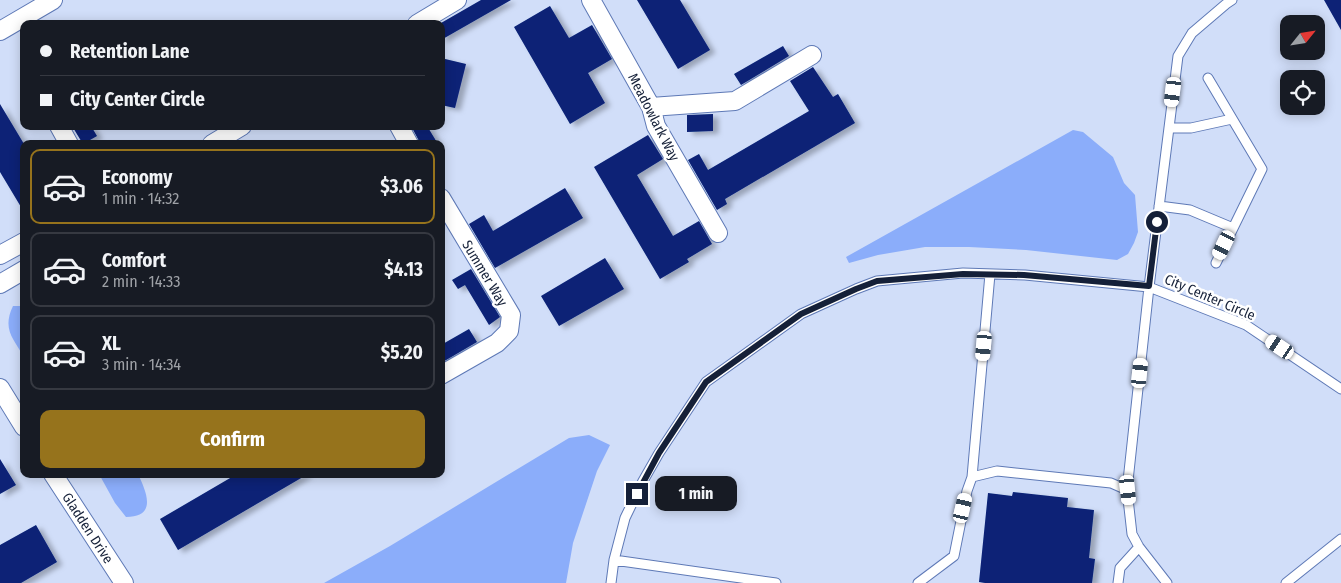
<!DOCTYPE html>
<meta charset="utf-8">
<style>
body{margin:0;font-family:"Fira Sans Condensed",sans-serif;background:#20242c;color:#f1f3f6;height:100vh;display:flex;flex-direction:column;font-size:19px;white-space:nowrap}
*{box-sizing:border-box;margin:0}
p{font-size:16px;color:#9ea1a6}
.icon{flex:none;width:28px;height:28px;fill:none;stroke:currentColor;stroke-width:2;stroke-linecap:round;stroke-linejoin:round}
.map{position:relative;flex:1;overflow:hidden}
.drawer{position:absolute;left:20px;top:140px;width:425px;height:338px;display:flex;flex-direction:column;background:#171b24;border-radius:10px;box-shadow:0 2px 12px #0003}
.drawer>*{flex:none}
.guide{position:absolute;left:20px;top:20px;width:425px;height:110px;border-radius:10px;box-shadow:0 2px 12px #0003;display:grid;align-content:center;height:110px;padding:0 20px;background:#171b24}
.needle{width:32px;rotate:60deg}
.tools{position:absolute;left:1280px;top:15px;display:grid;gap:10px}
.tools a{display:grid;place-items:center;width:45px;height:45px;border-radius:10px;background:#171b24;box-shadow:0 2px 12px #0003;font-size:25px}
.end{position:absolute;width:22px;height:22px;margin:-11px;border:6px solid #152038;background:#fff;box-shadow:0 0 0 2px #fff}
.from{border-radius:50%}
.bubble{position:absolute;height:35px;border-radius:10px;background:#171b24;box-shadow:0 2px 12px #0003;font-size:16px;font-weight:700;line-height:35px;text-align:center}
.car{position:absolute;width:15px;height:30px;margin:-15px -8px;border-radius:6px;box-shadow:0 0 4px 1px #0007;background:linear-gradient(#fff 24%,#345 0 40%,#fff 0 76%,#345 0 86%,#fff 0)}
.guide b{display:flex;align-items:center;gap:18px;height:48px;font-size:19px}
.guide b+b{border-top:1px solid #363941}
.guide i{width:12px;height:12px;background:#f1f3f6}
ul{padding:9px 0 0;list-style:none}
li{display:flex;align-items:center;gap:15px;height:75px;margin:0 10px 8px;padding:0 10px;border:2px solid #363941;border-radius:10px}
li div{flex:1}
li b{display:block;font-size:19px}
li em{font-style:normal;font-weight:700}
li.selected{border-color:#96731c}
li>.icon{width:45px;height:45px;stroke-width:1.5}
.button{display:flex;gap:10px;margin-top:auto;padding:10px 20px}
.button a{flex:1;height:58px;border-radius:10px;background:#96731c;color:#fff;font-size:20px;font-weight:700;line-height:58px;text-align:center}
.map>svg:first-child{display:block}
</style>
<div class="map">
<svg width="1341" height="583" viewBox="0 0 1341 583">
<defs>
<filter id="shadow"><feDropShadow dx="5.5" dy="3" stdDeviation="2.5" flood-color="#0004"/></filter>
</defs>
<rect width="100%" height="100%" fill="#d1def9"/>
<path fill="#8badfa" d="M1073,130L1083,132L1113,157L1124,183L1135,195L1138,232L1134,243L1128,254L1117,260L1026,250L969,247H925L878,255L849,263L846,257Z
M13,306H24V357C13,338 2,329 13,306Z
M589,435L610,445L597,471L573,543L566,583H324L390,546L569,438Z
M99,474H138C146,491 158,517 126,517L115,503Z"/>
<path fill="#082176" filter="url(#shadow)" d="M481,0H511L441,40V23Z
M637,0H680L710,50L678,69Z
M1324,0H1341V30Z
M550,6L569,38L592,25L612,59L588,73L605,103L570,124L514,27Z
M783,46L789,56L741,85L734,74Z
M441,58L466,64L455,108L441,105Z
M813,67L833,97L838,94L855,123L725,199L727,204L717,210L688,160L699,154L708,170L809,111L790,81Z
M0,104L24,144V212L0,172Z
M713,114V131L687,132V115Z
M72,126H91L97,136L83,144Z
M411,126H427L438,144H420L418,139Z
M648,135L663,159L637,175L673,236L699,221L712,244L687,259L689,262L660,279L594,167Z
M565,188L583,218L495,268L469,224L484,215L493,231Z
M605,258L624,289L559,326L541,296Z
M471,269L500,317L489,325L465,285L458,289L452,280Z
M469,329L477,342L441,363V345Z
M0,459L16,485L0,494Z
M237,474H308L178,550L160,519Z
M1013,492L1068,498L1067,507L1094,510L1089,558L1095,559L1092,583H985L979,582L988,493L1012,496Z
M36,525L57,562L21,583H0V545Z"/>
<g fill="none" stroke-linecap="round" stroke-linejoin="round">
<defs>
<path id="service" d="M1208,78L1262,169L1216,263
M1169,128H1191L1232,119
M1159,206L1190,210L1233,228
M972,477L990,274
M614,560L776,583
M611,583L614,560L625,518L643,481L659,453L706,382L801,314L856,289L877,281L963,273L1025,275L1149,287L1246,325L1341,389
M918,583L954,556L967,491L972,477L997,471L1111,483L1127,490
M1118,583L1120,568L1139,547
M1167,583L1139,547L1132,534L1127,490L1149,287L1178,56L1192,33L1226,4L1232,0
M1286,583L1341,539"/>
<path id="minor" d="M591,0L651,107L656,126L718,233
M417,24L457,0
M0,31L53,0
M651,107L735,101L812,55
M59,126L69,144
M399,126L409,144
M212,144L242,126
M441,198L511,315L509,331L497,343L441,375
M0,255L24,242
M0,284L24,270
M0,388L24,427
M53,474L124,583"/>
</defs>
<use href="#service" stroke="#5e79b6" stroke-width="11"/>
<use href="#minor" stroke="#5e79b6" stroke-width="20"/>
<use href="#service" stroke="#fff" stroke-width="9"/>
<use href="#minor" stroke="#fff" stroke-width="18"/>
</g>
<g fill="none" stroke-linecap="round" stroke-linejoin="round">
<path stroke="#152038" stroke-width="6" d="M637,494L659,453L706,382L801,314L856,289L877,281L963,274L1024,275L1149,286L1157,222"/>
</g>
<g text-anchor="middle" stroke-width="5" stroke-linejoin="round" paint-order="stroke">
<g font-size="14" fill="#152038" stroke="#fff">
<text transform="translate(654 117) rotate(63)" y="5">Meadowlark Way</text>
<text transform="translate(485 273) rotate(59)" y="5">Summer Way</text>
<text transform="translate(1210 297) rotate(23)" y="5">City Center Circle</text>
<text transform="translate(88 528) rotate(57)" y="5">Gladden Drive</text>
</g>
</g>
</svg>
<div class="tools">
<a><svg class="needle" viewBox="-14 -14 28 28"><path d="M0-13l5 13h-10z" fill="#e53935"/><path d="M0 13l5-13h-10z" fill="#9ea1a6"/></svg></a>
<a><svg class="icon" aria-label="locate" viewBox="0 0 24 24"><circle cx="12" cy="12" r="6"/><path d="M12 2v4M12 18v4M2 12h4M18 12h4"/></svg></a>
</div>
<i class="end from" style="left:1157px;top:222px"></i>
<i class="end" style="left:637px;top:494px"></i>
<div class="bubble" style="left:655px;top:476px;width:82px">1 min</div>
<i class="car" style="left:1173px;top:92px;rotate:187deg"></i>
<i class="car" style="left:1224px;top:245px;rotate:206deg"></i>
<i class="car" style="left:984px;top:346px;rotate:185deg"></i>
<i class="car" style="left:1280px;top:347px;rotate:304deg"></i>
<i class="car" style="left:1140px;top:373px;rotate:6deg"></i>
<i class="car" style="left:1128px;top:490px;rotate:174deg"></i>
<i class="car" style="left:963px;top:508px;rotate:13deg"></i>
<div class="guide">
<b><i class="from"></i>Retention Lane</b>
<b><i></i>City Center Circle</b>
</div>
<section class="drawer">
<ul>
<li class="selected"><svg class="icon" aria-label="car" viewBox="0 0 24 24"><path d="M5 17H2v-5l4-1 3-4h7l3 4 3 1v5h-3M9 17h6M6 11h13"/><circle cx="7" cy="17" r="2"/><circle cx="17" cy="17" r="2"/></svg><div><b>Economy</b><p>1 min · 14:32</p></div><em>$3.06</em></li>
<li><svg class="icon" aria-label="car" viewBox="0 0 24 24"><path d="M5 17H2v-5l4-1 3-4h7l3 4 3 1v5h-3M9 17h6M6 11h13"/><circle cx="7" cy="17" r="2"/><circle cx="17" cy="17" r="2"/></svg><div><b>Comfort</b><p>2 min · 14:33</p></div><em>$4.13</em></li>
<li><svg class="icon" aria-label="car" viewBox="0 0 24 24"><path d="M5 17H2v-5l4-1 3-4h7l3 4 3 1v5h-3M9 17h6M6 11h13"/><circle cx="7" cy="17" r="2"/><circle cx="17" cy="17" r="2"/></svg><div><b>XL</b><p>3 min · 14:34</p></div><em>$5.20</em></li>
</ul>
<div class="button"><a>Confirm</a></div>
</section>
</div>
